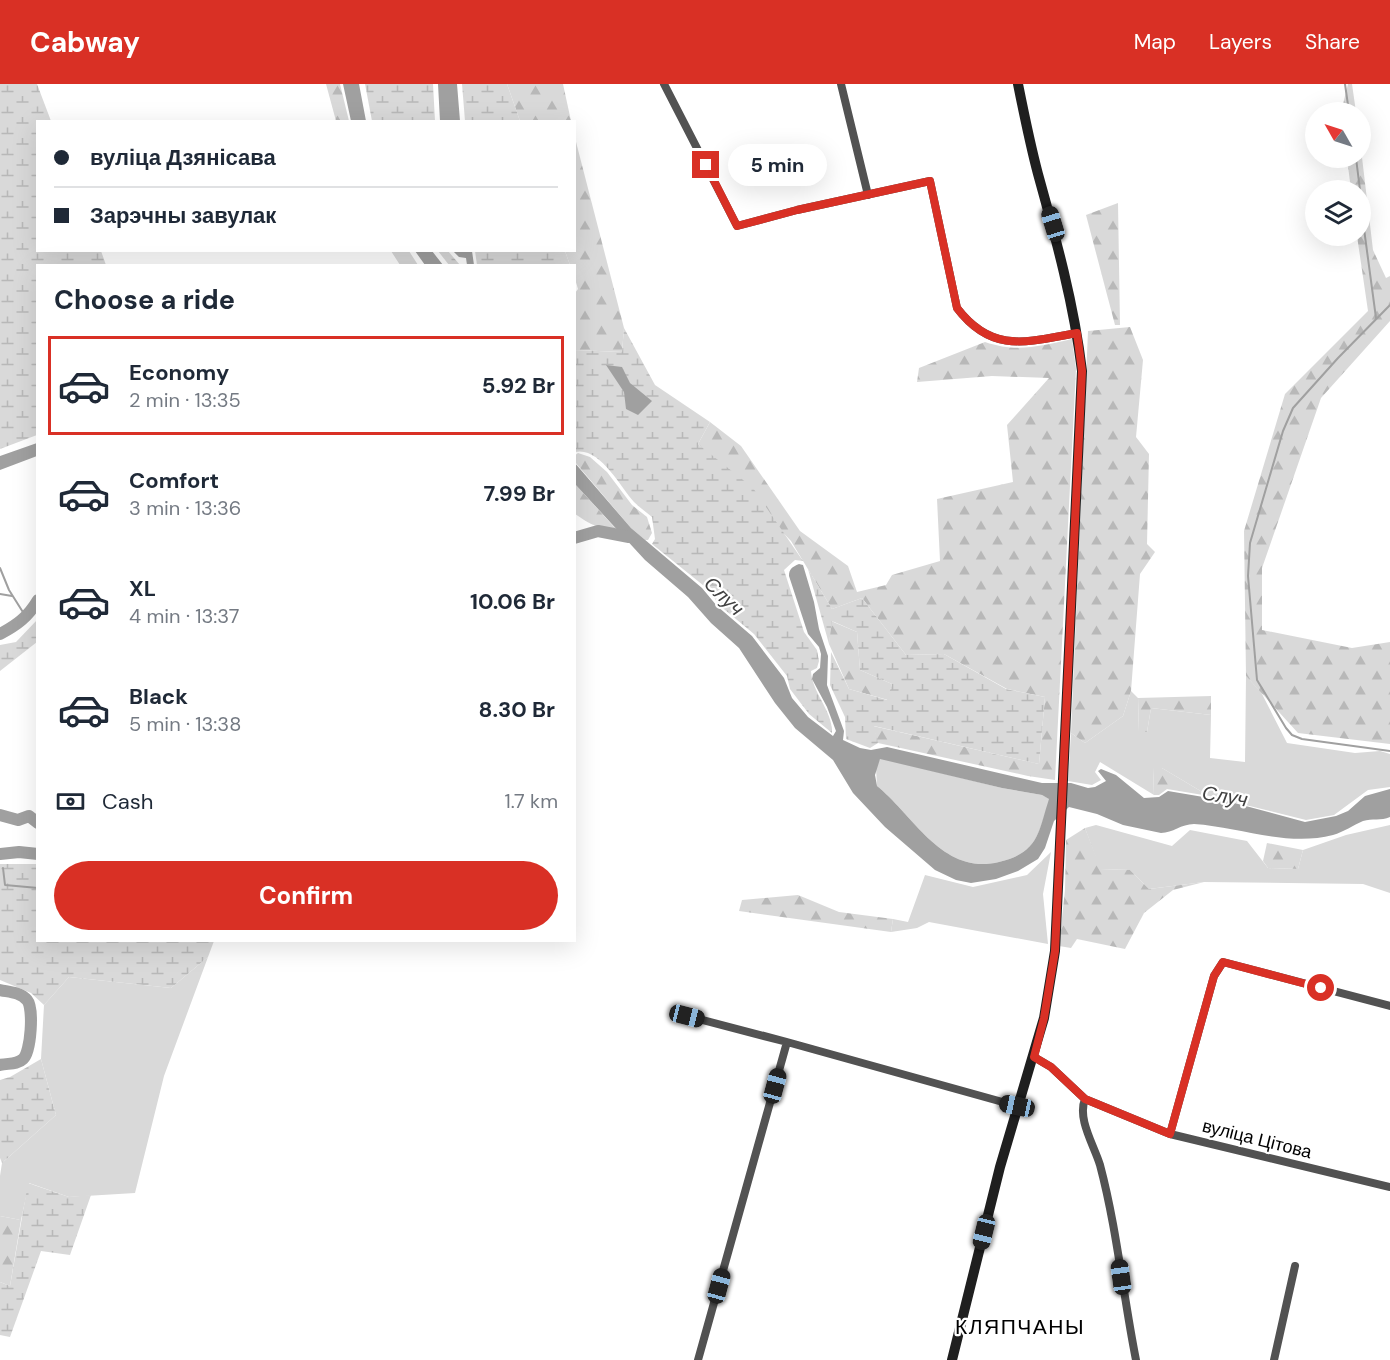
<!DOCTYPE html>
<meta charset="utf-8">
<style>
body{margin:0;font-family:"DM Sans",sans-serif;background:#f2f2f3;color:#1f2937;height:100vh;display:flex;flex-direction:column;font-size:22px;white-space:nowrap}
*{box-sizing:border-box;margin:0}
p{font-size:20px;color:#747a83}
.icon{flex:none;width:33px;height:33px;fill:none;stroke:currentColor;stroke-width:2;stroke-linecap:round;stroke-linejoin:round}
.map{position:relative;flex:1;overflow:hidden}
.drawer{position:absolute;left:36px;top:180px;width:540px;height:678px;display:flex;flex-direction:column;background:#fff;border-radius:0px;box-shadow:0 6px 24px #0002}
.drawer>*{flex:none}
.hud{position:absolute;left:36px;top:36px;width:540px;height:132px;border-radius:0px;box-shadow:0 6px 24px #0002;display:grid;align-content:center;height:132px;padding:0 18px;background:#fff}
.needle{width:39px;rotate:309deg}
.buttons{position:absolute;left:1305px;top:18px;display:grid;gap:12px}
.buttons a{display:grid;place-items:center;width:66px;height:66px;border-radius:50%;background:#fff;box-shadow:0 6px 24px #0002;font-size:30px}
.end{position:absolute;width:27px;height:27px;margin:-14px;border:8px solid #d93025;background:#fff;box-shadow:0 0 0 3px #fff}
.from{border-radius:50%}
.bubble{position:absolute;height:42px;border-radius:21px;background:#fff;box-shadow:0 6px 24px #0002;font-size:20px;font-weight:700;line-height:42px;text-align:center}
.car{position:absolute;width:18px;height:36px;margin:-18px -9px;border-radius:8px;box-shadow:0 0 4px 2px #0007;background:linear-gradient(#222 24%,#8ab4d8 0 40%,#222 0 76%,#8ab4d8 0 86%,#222 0)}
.hud b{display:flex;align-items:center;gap:21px;height:57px;font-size:22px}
.hud b+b{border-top:2px solid #e0e1e3}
.hud i{width:15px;height:15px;background:#1f2937}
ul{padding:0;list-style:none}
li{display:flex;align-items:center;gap:18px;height:99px;margin:0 12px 9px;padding:0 6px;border:3px solid transparent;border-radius:0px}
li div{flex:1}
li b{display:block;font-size:22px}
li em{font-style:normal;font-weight:700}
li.selected{border-color:#d93025}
li>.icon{width:54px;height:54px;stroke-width:1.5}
h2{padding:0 18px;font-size:27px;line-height:72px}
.pay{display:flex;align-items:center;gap:15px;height:66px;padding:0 18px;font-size:22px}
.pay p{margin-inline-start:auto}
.primary-button{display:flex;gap:12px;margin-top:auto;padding:12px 18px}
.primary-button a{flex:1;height:69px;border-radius:36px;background:#d93025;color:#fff;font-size:24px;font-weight:700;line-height:69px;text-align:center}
header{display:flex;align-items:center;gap:36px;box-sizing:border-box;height:84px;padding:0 30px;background:#d93025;color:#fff}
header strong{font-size:28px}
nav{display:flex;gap:33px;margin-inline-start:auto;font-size:21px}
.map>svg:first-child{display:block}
</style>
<header>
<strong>Cabway</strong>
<nav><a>Map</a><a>Layers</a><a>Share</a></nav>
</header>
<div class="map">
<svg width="1390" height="1276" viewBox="0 0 1390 1276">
<defs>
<pattern id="forest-firs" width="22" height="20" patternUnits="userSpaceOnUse" patternTransform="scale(1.5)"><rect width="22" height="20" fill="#d9d9d9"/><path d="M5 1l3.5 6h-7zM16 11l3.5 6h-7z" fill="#b8b8b8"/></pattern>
<pattern id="wetland-marsh" width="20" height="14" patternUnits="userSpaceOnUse" patternTransform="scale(1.5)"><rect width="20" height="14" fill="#d9d9d9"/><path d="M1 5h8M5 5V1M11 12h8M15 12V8" fill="none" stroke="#b8b8b8"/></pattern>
</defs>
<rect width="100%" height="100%" fill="#fff"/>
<path fill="#d9d9d9" d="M1246,592L1261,608L1287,659L1355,669L1380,667L1390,670V703L1368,706L1334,731L1306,736L1209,712L1162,684H1153L1154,711L1100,678L1095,688L1101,696L1092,701L1068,697L1071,649L1085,659L1123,632L1131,607L1138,614L1139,648H1147L1151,624L1211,631L1210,674L1245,678Z
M880,674L1002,704L1042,711L1050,715C1038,749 1039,768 999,778C943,792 914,732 877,702L876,684Z
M1096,741L1172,762L1190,746L1247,757L1268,784L1298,785L1303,766L1346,751L1390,741V809L1363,800L1204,798L1149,805L1130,786L1100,785L1085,744Z
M1051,768L1043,810L1048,860L929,838L917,844L891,848L893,835L908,838L925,791L973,803L1027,791Z
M208,873L164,992L135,1109L69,1113L29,1099L21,1136L0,1132V1092L2,1079L56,1031L41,975L44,921L69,893L171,904Z"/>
<path fill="url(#forest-firs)" d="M326,0H340L349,37H336Z
M507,0H563L571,37H520Z
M1348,0H1352L1356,28H1341Z
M575,54L624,244L622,268L575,266V209L578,205L575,195L574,182L570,181L565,167L574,166Z
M1361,65L1373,166L1386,194L1390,192V237L1321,314L1262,484V546L1352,564L1390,558V660L1298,649L1246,592L1244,447L1285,310L1368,227L1357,152H1360V106H1351L1347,74H1360Z
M1118,119L1120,241H1115L1086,131Z
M391,167H409L418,181H400Z
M1130,243L1143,276L1136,353L1149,370L1147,460L1155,468L1140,490L1131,607L1123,632L1085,659L1071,649L1088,247Z
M1072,255L1076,285L1055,696L1028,692L878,659L873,642L1039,680L1045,613L1007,605L944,570L906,571L862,514L832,525L791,457L698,360L710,338L741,362L800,447L848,482L857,508L886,501L892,491L940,477L937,415L1013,398L1007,341L1049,294L992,292L917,298L919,284L985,258C1017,269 1040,262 1072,255Z
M578,369L590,373L607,388L632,421L647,433L652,449L648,456H645L631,444L575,378L574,372Z
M575,400L615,444C600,447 587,438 575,430Z
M831,537L857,548L860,586L892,600L888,616L849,605L829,560Z
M1211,612V631L1151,624L1147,648H1139L1138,614Z
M1153,684H1162L1209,712L1167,705L1159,711H1154Z
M1085,744L1101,785L1130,786L1149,805L1204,798L1173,806L1144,829L1125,865L1077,855L1071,864L1059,862L1065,806L1066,756Z
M1267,759L1303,766L1298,785L1268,784L1263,777Z
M798,811L839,828L893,835L891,848L739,827L742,816Z
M0,1132L21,1136L10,1202L0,1198Z"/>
<path fill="url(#wetland-marsh)" d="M0,0H37L51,37L38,38V166L101,167L106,181L38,182L37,351L0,365Z
M365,0H433L435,37H372Z
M462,0H507L520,37H465Z
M438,167H448L460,181H449Z
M475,167H565L570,181H477Z
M624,244L655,301L710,338L698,360L753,404L803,477L795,476L784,486L804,548L817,566L819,577L817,584L811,587C812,609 833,627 832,649L809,630L790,605L787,592L754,550L719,521L709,506L652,460L655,455L652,433C646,428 639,423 634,418C620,402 599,362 575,368L574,266L622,268Z
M808,485L832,525L862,514L906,571L944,570L1006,605L1045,613L1039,680L874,642L878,659L870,664L846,655L845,633L830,601L831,568L849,605L887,616L892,600L860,586L857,548L832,537L829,560Z
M37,536V558L0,587V561L16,558Z
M0,780H37L38,856L214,857L208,873L171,904L69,893L44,921L31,909L0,896Z
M41,975L56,1031L2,1079L0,1074V996L10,993Z
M28,1099L69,1113L91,1111L70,1171L41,1167L10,1253L0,1251V1198L10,1202Z"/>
<path fill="#a0a0a0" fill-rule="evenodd" d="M343,0H359L366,37H351Z
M438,0H457L460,37H440Z
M415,167H432L443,181H425Z
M453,167H472L474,181H467L466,174L459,173Z
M606,281L622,283L630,299L652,317L638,331L626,325L624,308Z
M37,359V372L0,386V372Z
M574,378L631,444L702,504L717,522L752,552L784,594L792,614L808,633L833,652L836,647L827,623L812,595L813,590L820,584L821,570L819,563L808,550L789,492C789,485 792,483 799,480L803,481L814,518L819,545L828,572L827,601L844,647L843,656L860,664L871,666L887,663L1042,699H1071L1088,704L1095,703L1106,697L1098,687L1101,685L1116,691L1144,714L1159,713L1168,707L1227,717L1305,738L1336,732L1348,727L1365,712L1390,705V733C1381,737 1372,734 1363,737C1353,741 1344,748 1333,751C1287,763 1240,743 1194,740C1181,740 1173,749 1161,749L1123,741L1097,730L1069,723L1054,737L1045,764L1038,775L1018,787L996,795L971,799L956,796L935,786L885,743L853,709L833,676L795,644L775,619L739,564L711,539L688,513L645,476L575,400ZM880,675L1002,704L1042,711L1049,715C1038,749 1039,768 999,778C943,792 914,732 877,702L875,691Z"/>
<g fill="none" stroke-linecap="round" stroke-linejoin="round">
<path stroke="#a0a0a0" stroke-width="2" d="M1345,0L1349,28
M1356,74L1360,106
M1360,115L1376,234
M1390,221L1338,274L1293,324L1283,347L1250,459L1248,492L1257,596L1286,644L1292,651L1302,655L1390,667
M0,484L9,506L26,533
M0,510L12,512
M3,784L5,801L38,804"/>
<path stroke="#a0a0a0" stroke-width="12" d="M574,454L598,447L629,453
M0,550C17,541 28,533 38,516
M0,731L18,736L29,732L38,739
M0,770L19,768L38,770
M0,906C9,908 20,908 27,916C34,924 31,968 23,975C17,981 8,979 0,981"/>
<path stroke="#525252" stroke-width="8" d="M664,0L737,142L797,126L930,97L957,224C992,270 1027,258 1077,249
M841,0L868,111
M687,932L787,958L1017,1022
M1034,973L1051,983L1085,1015L1170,1050L1390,1103
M1085,1015C1077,1035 1094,1061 1100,1081C1117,1145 1123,1211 1136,1276
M1170,1050L1214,892L1223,878L1390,922
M698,1276L787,958
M1274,1276L1295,1182"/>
<path stroke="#1f1f1f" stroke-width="10" d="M952,1276L1000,1083L1044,934L1055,867L1082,287C1074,220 1056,155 1038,90C1030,60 1024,30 1018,0"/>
</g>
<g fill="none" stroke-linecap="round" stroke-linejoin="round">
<path stroke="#d93025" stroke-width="8" d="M706,81L737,142L797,126L930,97L957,224C992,270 1027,258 1077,249L1082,287L1055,867L1044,934L1034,973L1051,983L1085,1015L1170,1050L1214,892L1223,878L1321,904"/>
</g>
<g text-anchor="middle" stroke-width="4.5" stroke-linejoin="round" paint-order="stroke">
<g font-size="18" fill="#000" stroke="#fff">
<text transform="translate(1257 1055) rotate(14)" y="6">вуліца Цітова</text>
</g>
<g font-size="20" font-style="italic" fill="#414141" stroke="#fff">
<text transform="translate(724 512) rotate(44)" y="7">Случ</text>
<text transform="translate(1225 712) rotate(9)" y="7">Случ</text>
</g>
<g font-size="21" letter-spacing="1.5" fill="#000" stroke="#fff">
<text x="1020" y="1250">КЛЯПЧАНЫ</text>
</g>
</g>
</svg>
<div class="buttons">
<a><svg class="needle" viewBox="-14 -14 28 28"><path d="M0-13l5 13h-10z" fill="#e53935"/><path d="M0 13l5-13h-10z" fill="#747a83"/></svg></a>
<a><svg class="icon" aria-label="layers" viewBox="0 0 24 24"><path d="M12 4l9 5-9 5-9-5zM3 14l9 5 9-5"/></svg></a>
</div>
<i class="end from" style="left:1321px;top:904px"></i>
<i class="end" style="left:706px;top:81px"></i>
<div class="bubble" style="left:728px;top:60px;width:99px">5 min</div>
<i class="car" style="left:1053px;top:140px;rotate:343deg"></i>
<i class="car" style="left:687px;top:932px;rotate:104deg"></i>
<i class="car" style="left:775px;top:1002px;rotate:15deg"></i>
<i class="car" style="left:1017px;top:1022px;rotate:282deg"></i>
<i class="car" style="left:984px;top:1148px;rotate:194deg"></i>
<i class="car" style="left:1121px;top:1193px;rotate:352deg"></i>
<i class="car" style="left:719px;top:1202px;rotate:15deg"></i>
<div class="hud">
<b><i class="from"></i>вуліца Дзянісава</b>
<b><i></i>Зарэчны завулак</b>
</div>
<section class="drawer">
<h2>Choose a ride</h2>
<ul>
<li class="selected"><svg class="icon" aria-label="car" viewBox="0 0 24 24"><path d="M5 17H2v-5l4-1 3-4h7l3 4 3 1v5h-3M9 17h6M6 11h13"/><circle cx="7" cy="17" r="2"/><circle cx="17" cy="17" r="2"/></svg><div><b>Economy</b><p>2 min · 13:35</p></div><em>5.92 Br</em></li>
<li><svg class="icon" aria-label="car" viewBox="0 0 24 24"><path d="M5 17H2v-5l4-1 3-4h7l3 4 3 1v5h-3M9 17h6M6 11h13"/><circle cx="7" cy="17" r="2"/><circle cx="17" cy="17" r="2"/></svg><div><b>Comfort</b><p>3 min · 13:36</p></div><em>7.99 Br</em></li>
<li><svg class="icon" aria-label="car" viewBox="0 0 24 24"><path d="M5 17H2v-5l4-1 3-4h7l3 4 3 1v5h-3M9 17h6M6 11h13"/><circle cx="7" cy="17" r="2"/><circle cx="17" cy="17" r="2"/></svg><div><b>XL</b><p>4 min · 13:37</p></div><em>10.06 Br</em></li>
<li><svg class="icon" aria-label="car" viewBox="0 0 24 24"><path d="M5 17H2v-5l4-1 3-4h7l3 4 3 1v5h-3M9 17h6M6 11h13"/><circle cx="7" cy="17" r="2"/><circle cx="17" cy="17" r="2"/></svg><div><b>Black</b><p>5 min · 13:38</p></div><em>8.30 Br</em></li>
</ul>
<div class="pay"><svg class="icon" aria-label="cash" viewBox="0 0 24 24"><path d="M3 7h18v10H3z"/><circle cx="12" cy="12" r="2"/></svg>Cash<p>1.7 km</p></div>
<div class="primary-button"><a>Confirm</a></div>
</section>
</div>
